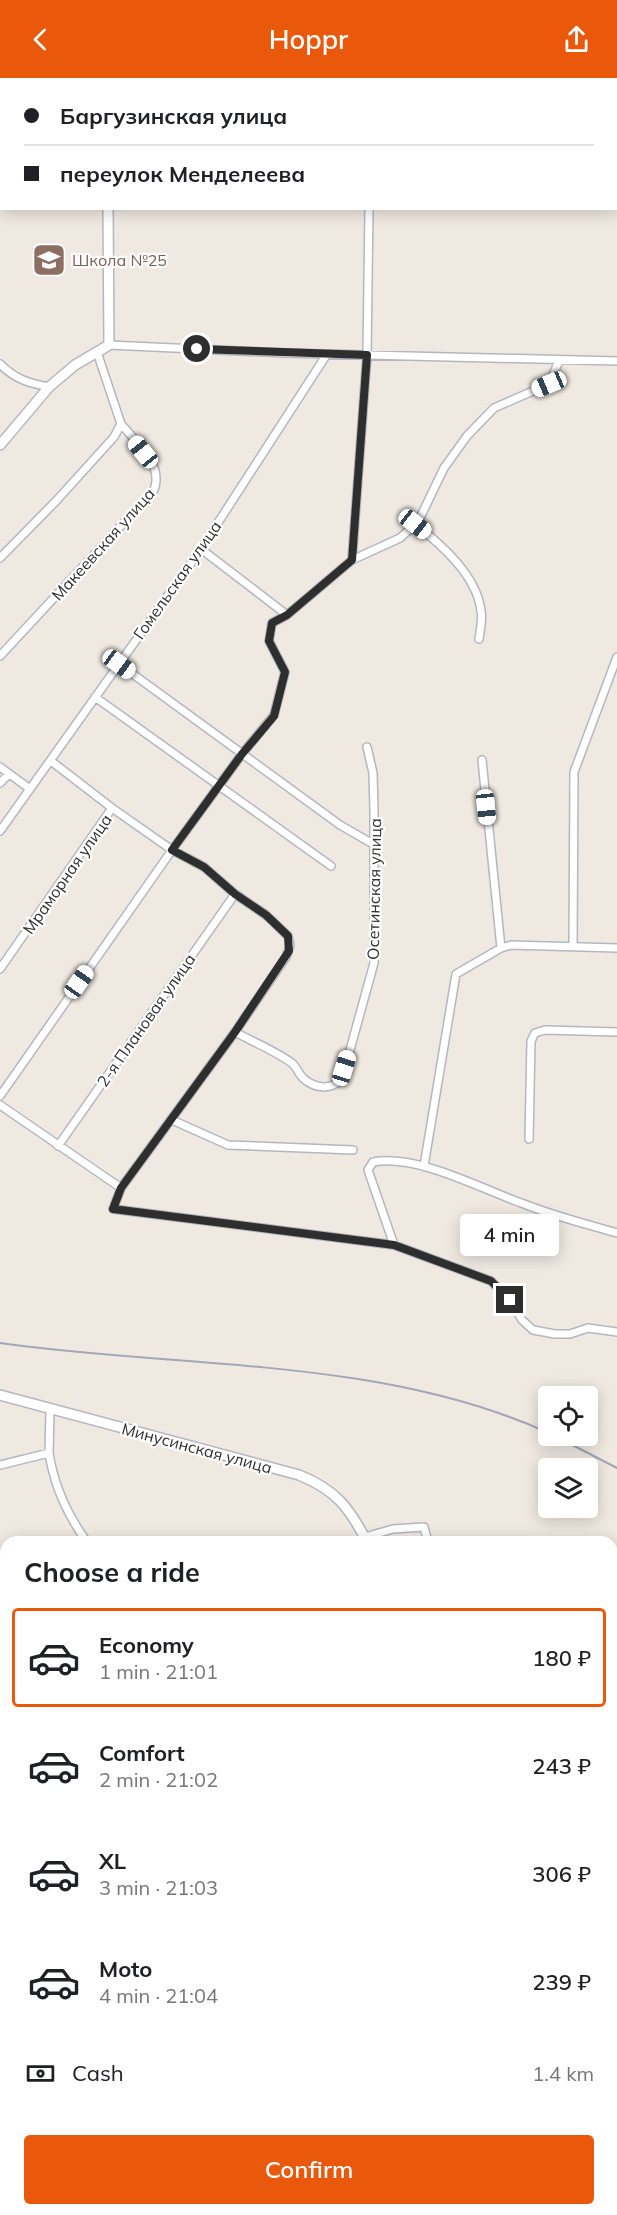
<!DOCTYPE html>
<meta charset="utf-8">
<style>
body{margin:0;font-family:Mulish,sans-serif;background:#f6f6f6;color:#202124;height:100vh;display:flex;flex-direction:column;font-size:22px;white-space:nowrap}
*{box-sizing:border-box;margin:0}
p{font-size:20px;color:#757577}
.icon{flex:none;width:33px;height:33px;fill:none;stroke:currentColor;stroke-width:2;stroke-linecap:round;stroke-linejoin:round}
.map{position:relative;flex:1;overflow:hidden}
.sheet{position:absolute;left:0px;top:1458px;width:618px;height:680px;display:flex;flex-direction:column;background:#fff;border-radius:18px 18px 0 0;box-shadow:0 3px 15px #0003}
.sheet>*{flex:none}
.banner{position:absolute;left:0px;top:0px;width:618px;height:132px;box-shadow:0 3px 15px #0003;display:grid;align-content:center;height:132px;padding:0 24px;background:#fff}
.controls{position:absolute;left:538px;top:1308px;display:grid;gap:12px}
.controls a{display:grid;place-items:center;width:60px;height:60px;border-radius:6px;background:#fff;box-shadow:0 3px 15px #0003;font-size:30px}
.end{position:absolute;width:27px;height:27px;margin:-14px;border:8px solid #2e2e2e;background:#fff;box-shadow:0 0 0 3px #fff}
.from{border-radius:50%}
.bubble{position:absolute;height:42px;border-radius:6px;background:#fff;box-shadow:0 3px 15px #0003;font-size:20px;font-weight:600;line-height:42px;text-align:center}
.car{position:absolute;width:18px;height:36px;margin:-18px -9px;border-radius:8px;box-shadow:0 0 4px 2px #0007;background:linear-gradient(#fff 24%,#345 0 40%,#fff 0 76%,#345 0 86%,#fff 0)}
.banner b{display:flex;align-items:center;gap:21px;height:57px;font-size:22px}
.banner b+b{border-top:2px solid #e0e0e0}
.banner i{width:15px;height:15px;background:#202124}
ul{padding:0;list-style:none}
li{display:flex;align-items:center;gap:18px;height:99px;margin:0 12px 9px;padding:0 12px;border:3px solid transparent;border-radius:6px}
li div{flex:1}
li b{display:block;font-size:22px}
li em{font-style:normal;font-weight:600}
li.on{border-color:#ea580c}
li>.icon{width:54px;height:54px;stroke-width:1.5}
h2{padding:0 24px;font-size:27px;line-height:72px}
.pay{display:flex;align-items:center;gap:15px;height:66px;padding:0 24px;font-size:22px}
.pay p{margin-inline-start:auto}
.action{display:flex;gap:12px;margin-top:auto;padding:12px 24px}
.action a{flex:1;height:69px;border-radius:6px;background:#ea580c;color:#fff;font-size:24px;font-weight:600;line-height:69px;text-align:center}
header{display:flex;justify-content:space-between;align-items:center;height:78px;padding:0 24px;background:#ea580c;color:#fff;font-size:27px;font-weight:600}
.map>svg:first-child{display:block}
</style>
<header><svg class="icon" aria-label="back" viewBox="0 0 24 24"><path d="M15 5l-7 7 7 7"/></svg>Hoppr<svg class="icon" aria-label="share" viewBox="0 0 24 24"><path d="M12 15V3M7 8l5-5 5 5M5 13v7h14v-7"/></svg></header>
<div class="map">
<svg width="617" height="2137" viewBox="0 0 617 2137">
<rect width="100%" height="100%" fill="#efe9e1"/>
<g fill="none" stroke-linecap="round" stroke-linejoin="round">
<path stroke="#75cff0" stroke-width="14" d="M612,1852L617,1854
M0,2005L6,2013"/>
<defs>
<path id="street" d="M436,2V0
M109,267L285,275L617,283
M0,286C15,301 28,305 49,309
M415,446C442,467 477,498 481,533C483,542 480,552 479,561
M201,471L287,537
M0,480L57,422L114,359L121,346L97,274
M352,482L367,277L369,130
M0,578L154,412C164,387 136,364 121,346
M119,586L340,747L373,766
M95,619L331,788
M482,682L501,870
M51,683L112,730L172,772L204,789L235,816L266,837L288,858L290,867L286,879L235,954L121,1110L113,1131L394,1167L491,1203L510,1222L522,1242L533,1252L555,1256H570L588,1250L617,1254
M0,689L30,711
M0,705L9,696
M0,753L201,471L327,276
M573,867L574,694L617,579
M0,891L112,730
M235,954C251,963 280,975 293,986C297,990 299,997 304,1001C316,1011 331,1012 342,1001L374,885V732L373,695L367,669
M0,1018L172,772L242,676L274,637L285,594L269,563L272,545L287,537L352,482L400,460L418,444L444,390L467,358L494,330L549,306L559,283
M0,1027L121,1110
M172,1042L228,1067L353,1072
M529,1061L531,963L535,955L545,952L617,954
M58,1068L235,816
M424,1088L456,896L501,870L511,867L617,870
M394,1167L368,1092L373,1084C418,1076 481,1111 524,1126C554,1138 586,1146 617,1155
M49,1375C54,1407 68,1438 87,1464
M0,1387L49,1375L50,1331
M365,1459L393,1451L424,1449L428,1464
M0,1751L6,1755
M0,2122L6,2127
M12,2132L17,2137"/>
<path id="secondary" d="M19,0L20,2
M107,0V2
M164,0L238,2
M616,6H617
M616,19H617
M0,367L49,309L75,287L109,267L108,130
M0,1317L299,1397C336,1412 349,1429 367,1464
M522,2132V2137"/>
</defs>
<use href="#street" stroke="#b4b7c1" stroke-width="10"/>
<use href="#secondary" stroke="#b4b7c1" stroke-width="12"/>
<use href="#street" stroke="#fff" stroke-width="7"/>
<use href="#secondary" stroke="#fff" stroke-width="9"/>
<path stroke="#a3a6b8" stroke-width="2" d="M0,1265C182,1291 378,1278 549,1355
M555,1358L617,1390"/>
</g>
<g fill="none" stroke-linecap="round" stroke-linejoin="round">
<path stroke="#2e2e2e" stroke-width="8" d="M197,271L367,277L352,482L287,537L272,545L269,563L285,594L274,638L242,676L172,772L204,789L235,816L266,837L288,858L289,873L235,954L121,1110L113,1131L394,1167L491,1203L510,1222"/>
</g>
<defs>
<symbol id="school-square" viewBox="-11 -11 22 22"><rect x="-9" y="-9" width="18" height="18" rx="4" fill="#8d6e63" stroke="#fff"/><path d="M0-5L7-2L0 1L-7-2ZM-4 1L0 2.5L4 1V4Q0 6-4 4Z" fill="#fff"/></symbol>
</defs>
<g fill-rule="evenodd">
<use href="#school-square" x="30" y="163" width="38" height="38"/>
</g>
<g text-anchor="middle" stroke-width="4.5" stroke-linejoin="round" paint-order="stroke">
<g font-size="16" fill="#785e54" stroke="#fff" text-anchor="start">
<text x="72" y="188">Школа №25</text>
</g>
<g font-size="16" fill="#2e2e2e" stroke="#fff">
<text transform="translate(103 466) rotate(-48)" y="6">Макеевская улица</text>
<text transform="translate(177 502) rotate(-55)" y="6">Гомельская улица</text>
<text transform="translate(67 796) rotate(-55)" y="6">Мраморная улица</text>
<text transform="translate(374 811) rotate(-89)" y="6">Осетинская улица</text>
<text transform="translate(146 942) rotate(-55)" y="6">2-я Плановая улица</text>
<text transform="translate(197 1370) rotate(15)" y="6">Минусинская улица</text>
</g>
</g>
</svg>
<div class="controls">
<a><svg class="icon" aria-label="locate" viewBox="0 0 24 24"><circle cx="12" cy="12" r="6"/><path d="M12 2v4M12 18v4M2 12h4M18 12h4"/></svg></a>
<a><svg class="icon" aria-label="layers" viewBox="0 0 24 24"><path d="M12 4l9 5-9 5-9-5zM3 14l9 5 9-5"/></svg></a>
</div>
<i class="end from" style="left:197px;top:271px"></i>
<i class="end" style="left:510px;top:1222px"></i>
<div class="bubble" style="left:460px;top:1136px;width:99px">4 min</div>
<i class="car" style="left:549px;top:306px;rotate:247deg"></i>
<i class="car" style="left:143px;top:374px;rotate:321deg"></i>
<i class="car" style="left:415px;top:446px;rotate:128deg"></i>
<i class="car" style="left:119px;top:586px;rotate:126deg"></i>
<i class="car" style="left:486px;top:729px;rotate:174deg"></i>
<i class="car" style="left:79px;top:904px;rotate:35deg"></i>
<i class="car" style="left:344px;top:990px;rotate:17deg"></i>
<div class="banner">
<b><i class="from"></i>Баргузинская улица</b>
<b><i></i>переулок Менделеева</b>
</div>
<section class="sheet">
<h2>Choose a ride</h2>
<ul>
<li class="on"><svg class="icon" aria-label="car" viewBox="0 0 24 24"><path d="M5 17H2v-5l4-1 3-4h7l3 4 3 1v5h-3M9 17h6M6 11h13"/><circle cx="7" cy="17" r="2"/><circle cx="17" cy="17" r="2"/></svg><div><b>Economy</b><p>1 min · 21:01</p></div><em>180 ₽</em></li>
<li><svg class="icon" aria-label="car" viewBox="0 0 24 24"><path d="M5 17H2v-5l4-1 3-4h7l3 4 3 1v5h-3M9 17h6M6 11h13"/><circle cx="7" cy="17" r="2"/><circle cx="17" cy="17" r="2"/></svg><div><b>Comfort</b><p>2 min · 21:02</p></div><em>243 ₽</em></li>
<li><svg class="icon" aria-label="car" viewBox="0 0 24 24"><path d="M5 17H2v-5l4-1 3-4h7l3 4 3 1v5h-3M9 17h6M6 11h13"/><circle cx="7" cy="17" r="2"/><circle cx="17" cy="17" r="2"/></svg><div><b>XL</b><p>3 min · 21:03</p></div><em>306 ₽</em></li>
<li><svg class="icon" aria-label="car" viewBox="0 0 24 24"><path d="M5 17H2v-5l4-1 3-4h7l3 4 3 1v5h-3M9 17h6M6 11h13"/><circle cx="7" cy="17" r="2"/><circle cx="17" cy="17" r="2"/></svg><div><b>Moto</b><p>4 min · 21:04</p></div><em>239 ₽</em></li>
</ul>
<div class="pay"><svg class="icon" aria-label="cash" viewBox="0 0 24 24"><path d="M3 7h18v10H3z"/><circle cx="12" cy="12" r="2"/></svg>Cash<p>1.4 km</p></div>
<div class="action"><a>Confirm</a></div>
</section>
</div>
